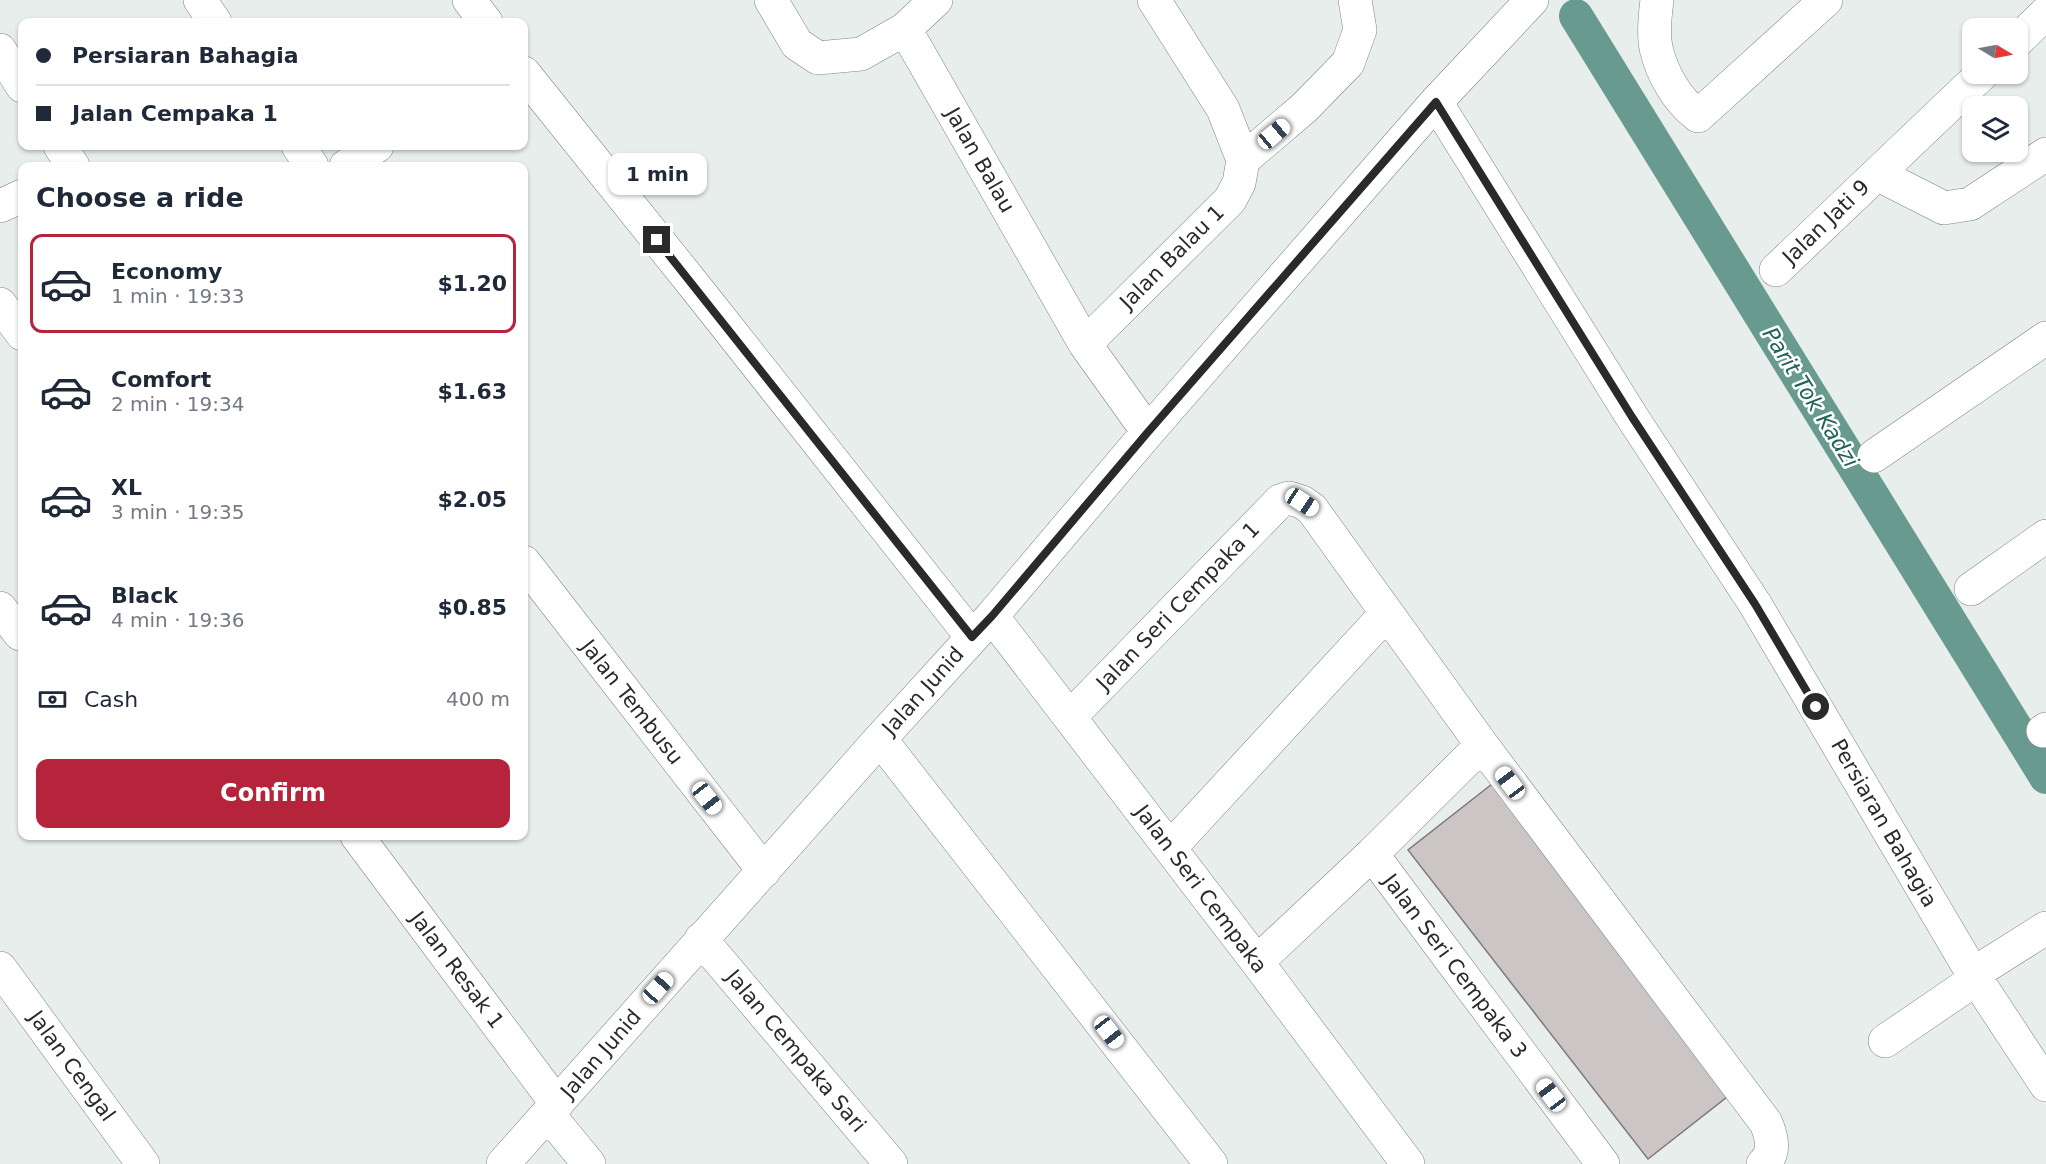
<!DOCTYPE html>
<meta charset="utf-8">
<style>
body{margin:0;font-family:"DejaVu Sans",sans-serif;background:#f6f6f7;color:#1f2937;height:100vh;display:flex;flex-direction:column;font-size:22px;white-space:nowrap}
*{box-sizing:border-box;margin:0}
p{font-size:20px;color:#747a83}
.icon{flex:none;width:33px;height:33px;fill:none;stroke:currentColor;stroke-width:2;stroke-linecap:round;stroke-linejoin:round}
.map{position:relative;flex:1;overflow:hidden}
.details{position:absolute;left:18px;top:162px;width:510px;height:678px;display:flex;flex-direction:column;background:#fff;border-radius:12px;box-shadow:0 2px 4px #0004}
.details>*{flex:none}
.banner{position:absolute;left:18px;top:18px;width:510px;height:132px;border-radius:12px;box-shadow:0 2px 4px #0004;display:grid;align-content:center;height:132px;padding:0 18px;background:#fff}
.needle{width:39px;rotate:100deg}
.tools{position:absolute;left:1962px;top:18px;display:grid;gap:12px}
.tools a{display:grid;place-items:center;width:66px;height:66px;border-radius:12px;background:#fff;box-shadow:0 2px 4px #0004;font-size:30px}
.end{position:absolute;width:27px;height:27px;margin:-14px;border:8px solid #282b2a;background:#fff;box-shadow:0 0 0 3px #fff}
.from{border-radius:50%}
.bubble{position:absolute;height:42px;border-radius:12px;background:#fff;box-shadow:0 2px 4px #0004;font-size:20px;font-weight:700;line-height:42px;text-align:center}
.car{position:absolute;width:18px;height:36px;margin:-18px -9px;border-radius:8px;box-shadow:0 0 4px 2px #0007;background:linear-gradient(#fff 24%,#345 0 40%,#fff 0 76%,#345 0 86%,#fff 0)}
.banner b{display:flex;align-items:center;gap:21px;height:57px;font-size:22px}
.banner b+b{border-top:2px solid #e0e1e3}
.banner i{width:15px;height:15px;background:#1f2937}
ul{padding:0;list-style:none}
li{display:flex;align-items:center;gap:18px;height:99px;margin:0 12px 9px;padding:0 6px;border:3px solid transparent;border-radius:12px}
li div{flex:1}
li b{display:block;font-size:22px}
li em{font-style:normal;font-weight:700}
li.active{border-color:#b6243c}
li>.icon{width:54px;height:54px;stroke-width:1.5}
h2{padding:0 18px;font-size:27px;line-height:72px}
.pay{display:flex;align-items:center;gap:15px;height:66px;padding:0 18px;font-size:22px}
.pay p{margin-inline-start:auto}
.button{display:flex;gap:12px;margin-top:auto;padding:12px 18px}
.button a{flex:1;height:69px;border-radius:12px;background:#b6243c;color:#fff;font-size:24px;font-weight:700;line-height:69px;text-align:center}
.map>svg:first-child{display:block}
</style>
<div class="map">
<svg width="2046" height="1164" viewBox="0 0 2046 1164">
<rect width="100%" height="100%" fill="#e7eeec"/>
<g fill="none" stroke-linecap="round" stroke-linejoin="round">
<path stroke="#689a90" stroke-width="34" d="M1576,16L2046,777"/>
</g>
<path fill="#ccc5c5" stroke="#7f7979" stroke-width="1.5" d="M1492,784L1732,1093L1648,1159L1408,850Z"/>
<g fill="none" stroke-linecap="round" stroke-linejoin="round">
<defs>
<path id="minor" d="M200,0L215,22
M469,0L486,22
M771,0L797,44L818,58L861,54L905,29L936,0
M1154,0L1223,109L1243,160
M1657,0C1655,15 1653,33 1656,48C1662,74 1677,100 1698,116L1826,0
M905,29L1085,344L1148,432
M2018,40L2046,13
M0,50L22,86
M524,73L701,294L972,637
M1436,102L1632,417L1755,604L1973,974L2046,1085
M60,146L73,166
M298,146L312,166
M1243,160L1304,108L1348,63L1360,30L1355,0
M346,166L377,146
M1877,174L1944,208L1970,204L2046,154
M0,206L22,196
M1776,270L1982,74
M0,304L22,334
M1085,344L1230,200L1239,183L1243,160
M1874,456L2046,338
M524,562L764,871
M1971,589L2046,536
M0,608L20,634
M992,616L1257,962L1408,1164
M1070,717L1280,501L1289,498L1302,502L1312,509L1482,745L1766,1123C1772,1137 1776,1153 1763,1164
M2043,731L2046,729
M880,739L1211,1164
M357,836L557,1104
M1170,848L1386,614
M1372,854L1603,1164
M701,939L891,1164
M1257,962L1372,854L1482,745
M0,968L143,1164
M1973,974L2046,928
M1885,1041L1976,979
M548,1114L589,1164
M503,1164L880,739L992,616L1148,432L1436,102L1532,0"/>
</defs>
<use href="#minor" stroke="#7e8483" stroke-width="34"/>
<use href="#minor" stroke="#fff" stroke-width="33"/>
</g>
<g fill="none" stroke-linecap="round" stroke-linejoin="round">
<path stroke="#282b2a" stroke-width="8" d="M657,240L972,637L992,616L1148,432L1436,102L1632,417L1755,604L1816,707"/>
</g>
<g text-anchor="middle" stroke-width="5" stroke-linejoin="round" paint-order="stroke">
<g font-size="21" fill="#282b2a" stroke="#fff">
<text transform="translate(980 160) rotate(60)" y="7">Jalan Balau</text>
<text transform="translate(1826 222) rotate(-44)" y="7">Jalan Jati 9</text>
<text transform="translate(1172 257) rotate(-45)" y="7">Jalan Balau 1</text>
<text transform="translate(1178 606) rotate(-46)" y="7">Jalan Seri Cempaka 1</text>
<text transform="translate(923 691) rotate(-48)" y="7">Jalan Junid</text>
<text transform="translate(632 702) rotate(52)" y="7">Jalan Tembusu</text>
<text transform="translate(1884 823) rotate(60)" y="7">Persiaran Bahagia</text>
<text transform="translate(1201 889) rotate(53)" y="7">Jalan Seri Cempaka</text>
<text transform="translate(1455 966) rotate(53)" y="7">Jalan Seri Cempaka 3</text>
<text transform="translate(457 970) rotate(53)" y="7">Jalan Resak 1</text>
<text transform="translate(796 1051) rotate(50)" y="7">Jalan Cempaka Sari</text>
<text transform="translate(601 1054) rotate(-49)" y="7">Jalan Junid</text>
<text transform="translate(72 1066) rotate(54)" y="7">Jalan Cengal</text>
</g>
<g font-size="22" font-style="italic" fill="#206358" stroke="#fff">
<text transform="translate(1811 397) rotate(58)" y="8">Parit Tok Kadzi</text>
</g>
</g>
</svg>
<div class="tools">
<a><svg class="needle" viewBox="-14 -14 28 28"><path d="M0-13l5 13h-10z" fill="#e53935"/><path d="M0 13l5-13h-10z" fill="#747a83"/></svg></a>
<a><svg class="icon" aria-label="layers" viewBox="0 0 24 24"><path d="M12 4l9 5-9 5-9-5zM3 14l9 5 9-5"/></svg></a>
</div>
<i class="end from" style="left:1816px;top:707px"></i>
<i class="end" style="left:657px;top:240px"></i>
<div class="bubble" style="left:608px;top:153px;width:99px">1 min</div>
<i class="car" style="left:1274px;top:134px;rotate:50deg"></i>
<i class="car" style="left:1302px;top:502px;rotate:123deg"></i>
<i class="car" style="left:1510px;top:783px;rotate:323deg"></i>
<i class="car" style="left:707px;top:798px;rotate:142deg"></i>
<i class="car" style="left:658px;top:988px;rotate:42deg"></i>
<i class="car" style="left:1109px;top:1032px;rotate:142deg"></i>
<i class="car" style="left:1551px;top:1095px;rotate:323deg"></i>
<div class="banner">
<b><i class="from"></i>Persiaran Bahagia</b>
<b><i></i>Jalan Cempaka 1</b>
</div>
<section class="details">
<h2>Choose a ride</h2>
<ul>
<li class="active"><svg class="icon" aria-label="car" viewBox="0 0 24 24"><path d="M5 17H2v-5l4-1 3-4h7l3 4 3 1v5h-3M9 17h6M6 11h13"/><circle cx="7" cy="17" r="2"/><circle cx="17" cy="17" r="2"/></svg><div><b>Economy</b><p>1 min · 19:33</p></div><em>$1.20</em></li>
<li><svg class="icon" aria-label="car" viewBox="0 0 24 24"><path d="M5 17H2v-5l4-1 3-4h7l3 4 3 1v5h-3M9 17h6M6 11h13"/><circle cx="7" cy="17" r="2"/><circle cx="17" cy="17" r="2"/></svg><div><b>Comfort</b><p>2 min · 19:34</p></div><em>$1.63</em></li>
<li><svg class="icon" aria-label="car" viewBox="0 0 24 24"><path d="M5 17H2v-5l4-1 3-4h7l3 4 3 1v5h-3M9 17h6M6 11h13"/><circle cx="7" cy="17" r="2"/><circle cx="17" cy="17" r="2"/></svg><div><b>XL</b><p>3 min · 19:35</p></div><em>$2.05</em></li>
<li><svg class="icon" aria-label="car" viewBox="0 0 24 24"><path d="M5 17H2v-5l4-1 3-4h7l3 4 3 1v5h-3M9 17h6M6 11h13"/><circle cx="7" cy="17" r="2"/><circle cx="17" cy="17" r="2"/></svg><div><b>Black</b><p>4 min · 19:36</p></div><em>$0.85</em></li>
</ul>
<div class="pay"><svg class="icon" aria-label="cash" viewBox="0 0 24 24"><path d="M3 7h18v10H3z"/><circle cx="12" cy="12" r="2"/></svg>Cash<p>400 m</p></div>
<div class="button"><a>Confirm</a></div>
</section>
</div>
